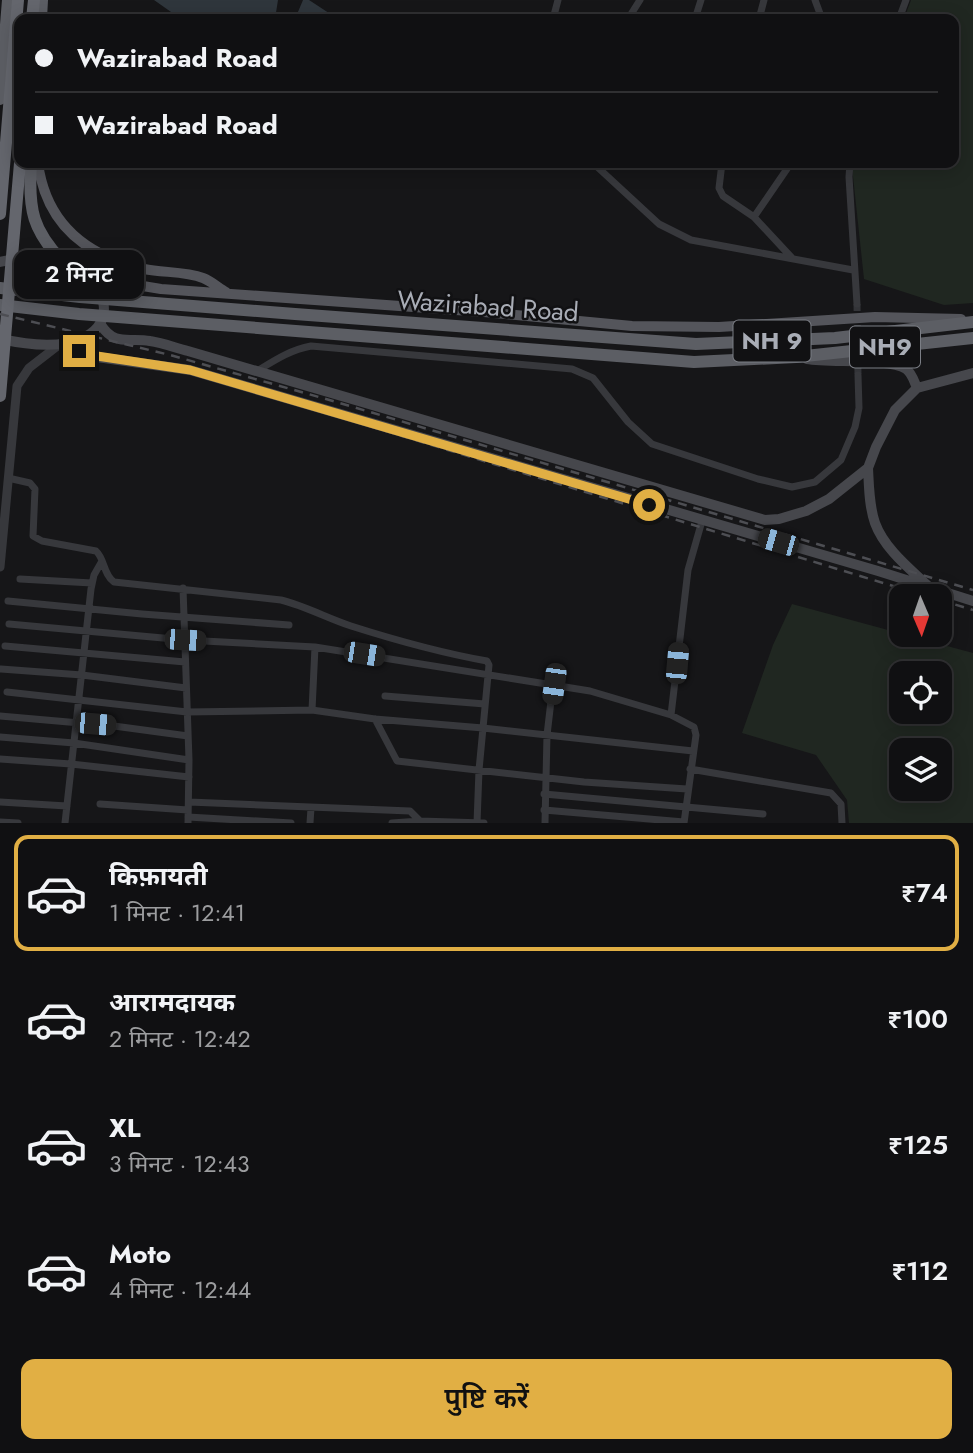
<!DOCTYPE html>
<html lang="hi">
<meta charset="utf-8">
<style>
body{margin:0;font-family:Jost,"Noto Sans Devanagari",sans-serif;background:#1e1e20;color:#f1f3f6;height:100vh;display:flex;flex-direction:column;font-size:26px;white-space:nowrap}
*{box-sizing:border-box;margin:0}
p{font-size:23px;color:#9c9d9f}
.icon{flex:none;width:38px;height:38px;fill:none;stroke:currentColor;stroke-width:2;stroke-linecap:round;stroke-linejoin:round}
.map{position:relative;height:823px;overflow:hidden}
.sheet{display:flex;flex-direction:column;background:#101012;flex:1}
.sheet>*{flex:none}
.top-card{position:absolute;left:14px;top:14px;width:945px;height:154px;border-radius:14px;box-shadow:0 4px 18px #0003,0 0 0 2px #303032;display:grid;align-content:center;height:154px;padding:0 21px;background:#101012}
.needle{width:46px;rotate:178deg}
.fabs{position:absolute;left:889px;top:584px;display:grid;gap:14px}
.fabs a{display:grid;place-items:center;width:63px;height:63px;border-radius:14px;background:#101012;box-shadow:0 4px 18px #0003,0 0 0 2px #303032;font-size:35px}
.end{position:absolute;width:32px;height:32px;margin:-16px;border:9px solid #e1af44;background:#111;box-shadow:0 0 0 4px #111}
.from{border-radius:50%}
.bubble{position:absolute;height:49px;border-radius:14px;background:#101012;box-shadow:0 4px 18px #0003,0 0 0 2px #303032;font-size:23px;font-weight:600;line-height:49px;text-align:center}
.car{position:absolute;width:21px;height:42px;margin:-21px -10px;border-radius:9px;box-shadow:0 0 5px 2px #0007;background:linear-gradient(#222 24%,#8ab4d8 0 40%,#222 0 76%,#8ab4d8 0 86%,#222 0)}
.top-card b{display:flex;align-items:center;gap:24px;height:66px;font-size:26px}
.top-card b+b{border-top:2px solid #303032}
.top-card i{width:18px;height:18px;background:#f1f3f6}
ul{padding:12px 0 0;list-style:none}
li{display:flex;align-items:center;gap:21px;height:116px;margin:0 14px 10px;padding:0 7px;border:4px solid transparent;border-radius:14px}
li div{flex:1}
li b{display:block;font-size:26px}
li em{font-style:normal;font-weight:600}
li.selected{border-color:#e1af44}
li>.icon{width:63px;height:63px;stroke-width:1.5}
.button{display:flex;gap:14px;margin-top:auto;padding:14px 21px}
.button a{flex:1;height:80px;border-radius:14px;background:#e1af44;color:#111;font-size:28px;font-weight:600;line-height:80px;text-align:center}
.map>svg:first-child{display:block}
</style>
<div class="map">
<svg width="973" height="823" viewBox="0 0 973 823">
<rect width="100%" height="100%" fill="#161618"/>
<path fill="#202721" fill-rule="evenodd" d="M911,0H973V303L944,305L864,279L852,167L853,163H954V19H904Z
M792,604L973,653V823H849L847,800L816,755L742,733L773,645ZM901,674H940V712H901ZM901,751H940V789H901Z"/>
<path fill="#2f363c" d="M154,0H278L275,19H181Z
M303,0H309L338,19H295Z"/>
<g fill="none" stroke-linecap="round" stroke-linejoin="round">
<path stroke="#333438" stroke-width="7" stroke-dasharray="7 3.5" stroke-linecap="butt" d="M857,304L858,375"/>
<path stroke="#37383c" stroke-width="7" d="M815,0L822,19
M553,19L558,0
M628,19L640,0
M695,19L701,0
M759,19L764,0
M899,19L906,0
M593,163L659,224L691,240L853,270
M722,163L719,188L723,196L754,217L792,258
M850,163L849,177L857,304
M754,217L791,163
M257,371C275,360 290,350 311,346L572,369L593,378L628,422L652,444L758,479L792,487L815,482L841,460L855,427L859,408L858,375
M8,478L30,483L35,489L33,536L42,541L96,551C105,559 103,574 114,582L281,600C305,606 327,618 351,626C395,640 442,653 487,661L489,665L479,770L477,823
M20,579L92,583
M183,588L189,760L188,823
M8,601L142,614L289,625
M9,624L185,640L315,647L590,691L671,715L694,727L696,735L684,823
M5,646L185,662
M1,669L82,675L186,688
M7,692L187,712L312,710L375,719L483,728L693,751
M385,696L485,704
M312,710L315,647
M671,715L688,570L702,521
M0,716L114,726L188,736
M375,719L397,761L584,782L687,789
M0,737L74,743L189,760
M0,759L71,764L189,777
M690,769L831,793L841,804L842,823
M544,794L763,814
M0,802L67,806
M189,802L410,811L420,821L484,823
M100,804L188,810
M544,810L684,822
M188,817L291,823
M0,822L18,823
M65,823L91,589L94,575L102,561
M310,823L311,808
M392,823L420,821
M545,823L547,735L553,684"/>
<path stroke="#37383c" stroke-width="9" d="M0,567L17,386L29,368L60,344"/>
<path stroke="#46474c" stroke-width="10" d="M0,262C116,233 159,374 1,339
M101,325C115,347 129,337 150,341C163,343 176,348 188,351L765,520L779,519L806,511L829,499L868,468L876,447L895,410L917,388L973,373
M60,344L97,357L190,370L878,571L973,601
M807,359C830,363 890,358 906,369C912,373 914,381 917,388
M868,468C869,486 869,506 875,523C884,548 909,568 928,586"/>
<path stroke="#54555b" stroke-width="10" d="M38,163C46,224 86,256 144,269C163,273 185,271 203,278C211,281 219,288 226,292
M88,277L161,289L484,312L632,326L719,327L875,317L961,319"/>
<path stroke="#5c5e64" stroke-width="12" d="M41,19L42,0
M0,99L8,0
M31,163C28,210 32,231 66,265
M0,288L80,297L295,314L696,344L835,338L973,322
M0,305L79,314L694,362L796,357L973,338"/>
<path stroke="#64666d" stroke-width="12" d="M32,19L34,0
M0,214L18,0
M0,396L20,163"/>
<path stroke="#4d4e53" stroke-width="2.5" stroke-dasharray="9 7" stroke-linecap="butt" d="M0,314L170,355L326,399L973,590
M186,370L929,597
M940,600L973,610"/>
</g>
<g fill="none" stroke-linecap="round" stroke-linejoin="round">
<path stroke="#e1af44" stroke-width="9" d="M79,351L97,356L190,370L649,505"/>
</g>
<g text-anchor="middle" stroke-width="5" stroke-linejoin="round" paint-order="stroke">
<g fill="#111113" stroke="#7b7e85" stroke-width="2">
<rect x="733.5" y="320.5" width="77" height="41" rx="5"/>
<rect x="850" y="326.5" width="70" height="41" rx="5"/>
</g>
<g font-size="24" font-weight="bold" fill="#a9adb6">
<text x="772" y="349">NH 9</text>
<text x="885" y="355">NH9</text>
</g>
<g font-size="26" fill="#a9adb6" stroke="#111113">
<text transform="translate(488 306) rotate(4)" y="9">Wazirabad Road</text>
</g>
</g>
</svg>
<div class="fabs">
<a><svg class="needle" viewBox="-14 -14 28 28"><path d="M0-13l5 13h-10z" fill="#e53935"/><path d="M0 13l5-13h-10z" fill="#9c9d9f"/></svg></a>
<a><svg class="icon" aria-label="locate" viewBox="0 0 24 24"><circle cx="12" cy="12" r="6"/><path d="M12 2v4M12 18v4M2 12h4M18 12h4"/></svg></a>
<a><svg class="icon" aria-label="layers" viewBox="0 0 24 24"><path d="M12 4l9 5-9 5-9-5zM3 14l9 5 9-5"/></svg></a>
</div>
<i class="end from" style="left:649px;top:505px"></i>
<i class="end" style="left:79px;top:351px"></i>
<div class="bubble" style="left:14px;top:250px;width:130px">2 मिनट</div>
<i class="car" style="left:778px;top:542px;rotate:286deg"></i>
<i class="car" style="left:185px;top:640px;rotate:93deg"></i>
<i class="car" style="left:364px;top:654px;rotate:99deg"></i>
<i class="car" style="left:677px;top:663px;rotate:5deg"></i>
<i class="car" style="left:554px;top:684px;rotate:188deg"></i>
<i class="car" style="left:95px;top:724px;rotate:95deg"></i>
<div class="top-card">
<b><i class="from"></i>Wazirabad Road</b>
<b><i></i>Wazirabad Road</b>
</div>
</div>
<section class="sheet">
<ul>
<li class="selected"><svg class="icon" aria-label="car" viewBox="0 0 24 24"><path d="M5 17H2v-5l4-1 3-4h7l3 4 3 1v5h-3M9 17h6M6 11h13"/><circle cx="7" cy="17" r="2"/><circle cx="17" cy="17" r="2"/></svg><div><b>किफ़ायती</b><p>1 मिनट · 12:41</p></div><em>₹74</em></li>
<li><svg class="icon" aria-label="car" viewBox="0 0 24 24"><path d="M5 17H2v-5l4-1 3-4h7l3 4 3 1v5h-3M9 17h6M6 11h13"/><circle cx="7" cy="17" r="2"/><circle cx="17" cy="17" r="2"/></svg><div><b>आरामदायक</b><p>2 मिनट · 12:42</p></div><em>₹100</em></li>
<li><svg class="icon" aria-label="car" viewBox="0 0 24 24"><path d="M5 17H2v-5l4-1 3-4h7l3 4 3 1v5h-3M9 17h6M6 11h13"/><circle cx="7" cy="17" r="2"/><circle cx="17" cy="17" r="2"/></svg><div><b>XL</b><p>3 मिनट · 12:43</p></div><em>₹125</em></li>
<li><svg class="icon" aria-label="car" viewBox="0 0 24 24"><path d="M5 17H2v-5l4-1 3-4h7l3 4 3 1v5h-3M9 17h6M6 11h13"/><circle cx="7" cy="17" r="2"/><circle cx="17" cy="17" r="2"/></svg><div><b>Moto</b><p>4 मिनट · 12:44</p></div><em>₹112</em></li>
</ul>
<div class="button"><a>पुष्टि करें</a></div>
</section>
